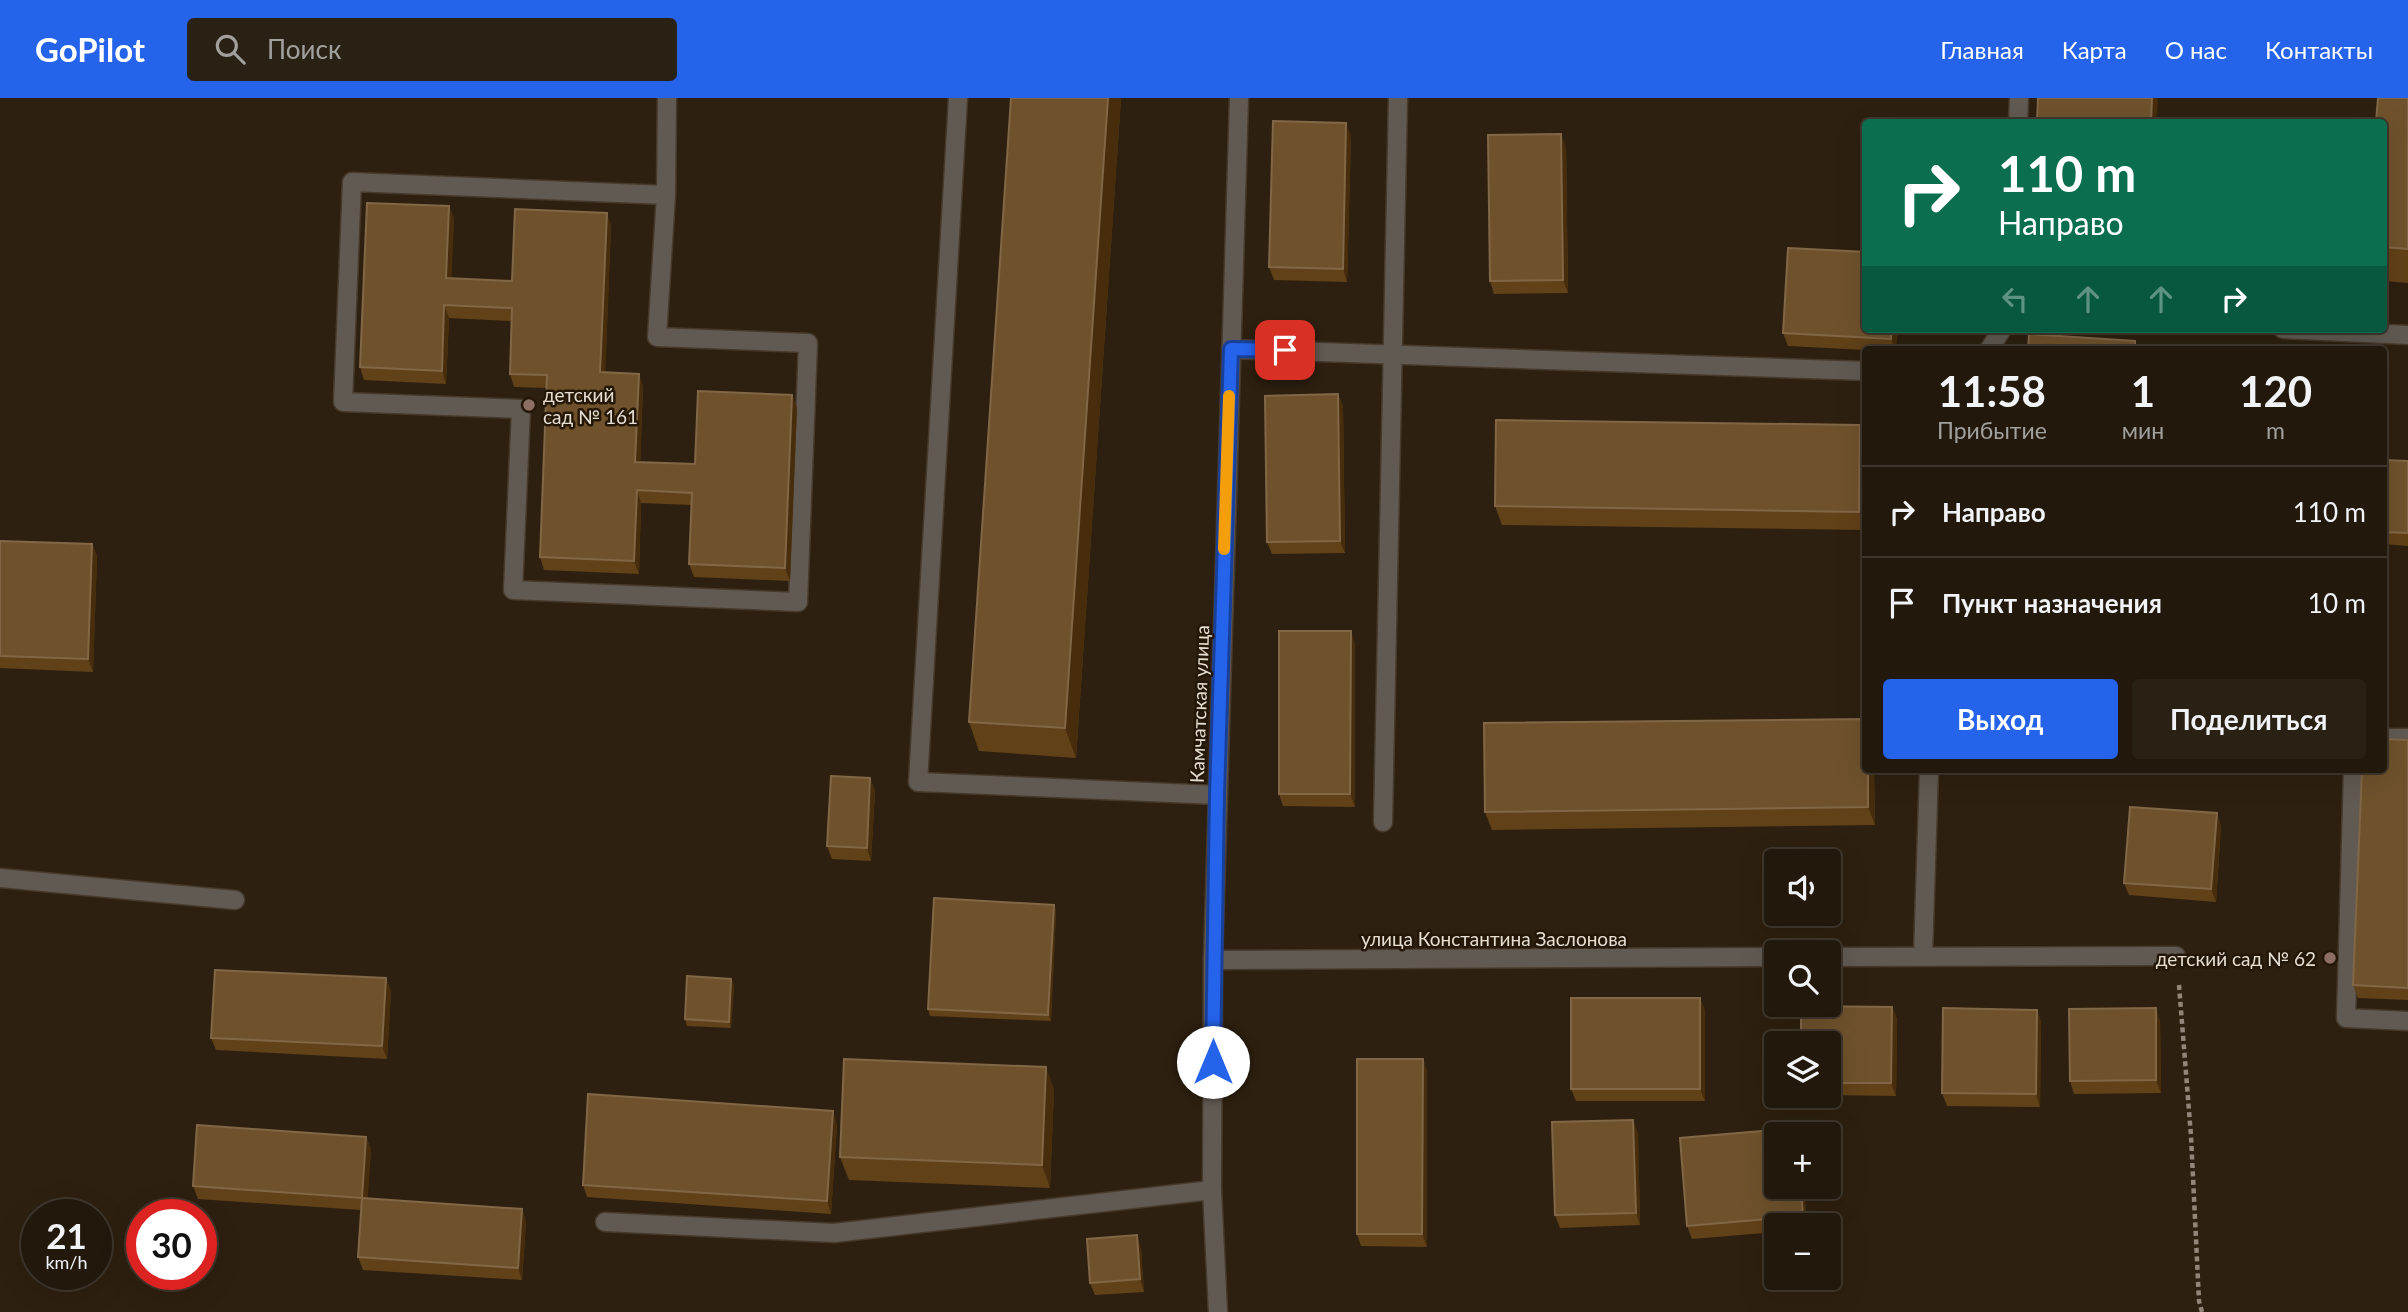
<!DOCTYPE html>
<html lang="ru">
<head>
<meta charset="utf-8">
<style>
  :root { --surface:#22180c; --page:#2a2115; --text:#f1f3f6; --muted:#a2a09d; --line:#3f372d; --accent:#2563eb }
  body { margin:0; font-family:Lato,sans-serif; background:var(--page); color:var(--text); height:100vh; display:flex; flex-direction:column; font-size:26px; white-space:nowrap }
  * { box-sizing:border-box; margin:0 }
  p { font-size:23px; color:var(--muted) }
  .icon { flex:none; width:38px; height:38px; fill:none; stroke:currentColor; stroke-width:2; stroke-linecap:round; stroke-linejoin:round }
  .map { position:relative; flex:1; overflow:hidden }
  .sheet { position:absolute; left:1862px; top:248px; width:525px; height:427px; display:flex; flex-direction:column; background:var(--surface); border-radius:7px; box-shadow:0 7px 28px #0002,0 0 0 2px var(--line) }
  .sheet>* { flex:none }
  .banner { position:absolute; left:1862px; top:21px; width:525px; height:214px; border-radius:7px; box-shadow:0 7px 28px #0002,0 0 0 2px var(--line); background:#0b6e4f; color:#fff; overflow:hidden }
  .controls { position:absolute; left:1764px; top:751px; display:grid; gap:14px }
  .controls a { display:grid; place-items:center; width:77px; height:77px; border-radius:7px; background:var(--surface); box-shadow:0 7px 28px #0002,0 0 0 2px var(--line); font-size:35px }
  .speed { position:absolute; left:21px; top:1101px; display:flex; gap:14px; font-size:35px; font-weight:700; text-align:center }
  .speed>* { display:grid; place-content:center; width:91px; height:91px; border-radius:50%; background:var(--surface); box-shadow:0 7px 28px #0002,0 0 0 2px var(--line); line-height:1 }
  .speed small { font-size:18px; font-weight:400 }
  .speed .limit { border:10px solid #d22; background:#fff; color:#111 }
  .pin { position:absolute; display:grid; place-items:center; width:60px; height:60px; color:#fff; margin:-30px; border-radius:14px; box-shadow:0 4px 10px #0006 }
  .me { position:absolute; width:77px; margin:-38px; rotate:0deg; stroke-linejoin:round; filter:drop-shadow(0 0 5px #0008) }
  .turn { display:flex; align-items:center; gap:24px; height:147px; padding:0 21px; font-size:32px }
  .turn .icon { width:91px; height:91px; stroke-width:2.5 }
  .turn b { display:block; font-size:49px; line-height:60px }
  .lanes { display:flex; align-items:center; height:66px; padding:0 21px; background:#0003; justify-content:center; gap:35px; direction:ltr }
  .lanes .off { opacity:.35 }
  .eta { display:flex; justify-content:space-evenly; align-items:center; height:119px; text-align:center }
  .eta b { font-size:42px; font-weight:700; line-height:49px }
  .cta { display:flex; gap:14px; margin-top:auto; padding:14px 21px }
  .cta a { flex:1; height:80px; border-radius:7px; background:var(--accent); color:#fff; font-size:28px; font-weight:700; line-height:80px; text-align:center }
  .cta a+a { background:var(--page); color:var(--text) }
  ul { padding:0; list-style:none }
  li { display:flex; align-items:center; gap:21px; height:91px; padding:0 21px; border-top:2px solid var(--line) }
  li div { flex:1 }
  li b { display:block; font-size:26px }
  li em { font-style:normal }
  header { display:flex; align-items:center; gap:42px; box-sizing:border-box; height:98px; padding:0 35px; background:var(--accent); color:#fff }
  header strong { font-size:33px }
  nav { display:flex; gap:38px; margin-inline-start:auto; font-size:24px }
  .search { width:490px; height:63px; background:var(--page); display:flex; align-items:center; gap:18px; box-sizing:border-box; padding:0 24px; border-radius:7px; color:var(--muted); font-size:26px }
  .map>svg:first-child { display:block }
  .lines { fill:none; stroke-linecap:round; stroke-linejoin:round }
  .lane-casing { stroke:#483a2b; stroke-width:21 }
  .street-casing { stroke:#483a2b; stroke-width:21 }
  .path { stroke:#92867a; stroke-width:4.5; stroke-dasharray:5 3.5; stroke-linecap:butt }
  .lane { stroke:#615a52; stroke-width:18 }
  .street { stroke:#615a52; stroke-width:18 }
  .wall { fill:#614118 }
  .shaded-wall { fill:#472d0c }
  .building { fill:#6f522c; stroke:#826746; stroke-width:2 }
  .route-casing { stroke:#184099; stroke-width:18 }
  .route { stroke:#2563eb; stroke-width:12 }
  .slow { stroke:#f59e0b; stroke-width:12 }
  .education-dot { fill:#8d6e63; stroke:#241707; stroke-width:2.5 }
  .labels { text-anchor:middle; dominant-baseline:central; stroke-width:5; stroke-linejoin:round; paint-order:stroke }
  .poi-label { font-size:19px; fill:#e6ddd3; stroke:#241707; text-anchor:start }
  .street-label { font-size:19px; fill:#e6ddd3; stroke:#241707 }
</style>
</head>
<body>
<header>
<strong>GoPilot</strong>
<div class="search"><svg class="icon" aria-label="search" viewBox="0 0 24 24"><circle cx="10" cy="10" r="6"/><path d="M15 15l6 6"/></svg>Поиск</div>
<nav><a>Главная</a><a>Карта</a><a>О нас</a><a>Контакты</a></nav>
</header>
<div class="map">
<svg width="2408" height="1214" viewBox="0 0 2408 1214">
  <rect width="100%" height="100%" fill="#2e2010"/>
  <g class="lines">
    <defs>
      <g id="lane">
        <path d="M958,0L918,684L1217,697"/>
        <path d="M2018,24L2019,0"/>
        <path d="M666,97L352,84L343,304L521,311L513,492L798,504L808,245L657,239L666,97L667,0"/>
        <path d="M2283,231L2408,237"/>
        <path d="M1231,251L1866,273"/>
        <path d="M1989,252L2002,231"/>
        <path d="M2384,640H2408"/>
        <path d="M2353,672L2346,920L2408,923"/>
        <path d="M1383,724L1398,0"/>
        <path d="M0,780L235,802"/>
        <path d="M1923,858L1929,672"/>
        <path d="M1829,859L2176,858"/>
        <path d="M1213,862L1776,859"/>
        <path d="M605,1124L834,1135L1212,1092"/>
      </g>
      <path id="street" d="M1218,1214L1212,1092L1213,862L1239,0"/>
    </defs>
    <use href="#lane" class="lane-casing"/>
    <use href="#street" class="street-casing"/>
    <path class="path" d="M2179,887L2191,1038L2199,1203L2202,1214"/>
    <use href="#lane" class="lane"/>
    <use href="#street" class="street"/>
  </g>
  <g class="wall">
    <path d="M1011,0H1121L1076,660L979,653L969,624Z"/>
    <path d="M2408,0V185L2384,183V24Z"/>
    <path d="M1351,38L1347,184L1274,182L1269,169Z"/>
    <path d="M1566,49L1568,195L1494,196L1490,183Z"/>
    <path d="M449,108L454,121L451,180L512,183L611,127L605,274L643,288L640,364L695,366L792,297L797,310L790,483L694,479L689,466L692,407L641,405L639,476L544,472L540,459L547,290L514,289L510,276L512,223L449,220L446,286L364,282L360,269Z"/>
    <path d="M1866,231H1897L1896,252H1866L1788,248L1783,235Z"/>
    <path d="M1338,296L1343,309L1345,455L1272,456L1267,444Z"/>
    <path d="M1860,327L1865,432L1502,427L1495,408Z"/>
    <path d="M2384,362L2408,363V448L2384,446Z"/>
    <path d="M0,443L92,446L97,458L93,574L0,570Z"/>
    <path d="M1355,546V709L1283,708L1279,696Z"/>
    <path d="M2408,642V902L2358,900L2353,887Z"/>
    <path d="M1866,672H1874L1875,727L1492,732L1485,714Z"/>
    <path d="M870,680L875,693L871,763L832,761L827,748Z"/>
    <path d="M2221,728L2216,804L2129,797L2124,785Z"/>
    <path d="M1054,807L1056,813L1051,923L930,918L928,911Z"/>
    <path d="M386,880L391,893L387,961L216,952L211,940Z"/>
    <path d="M731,881L734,887L731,930L687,928L685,921Z"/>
    <path d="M1700,900L1705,913V1003H1576L1571,991Z"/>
    <path d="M1892,909L1897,921L1896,998L1829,997V945Z"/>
    <path d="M2037,912L2041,924L2040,1009L1947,1008L1942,995Z"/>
    <path d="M2160,923L2161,995L2074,996L2070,983Z"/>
    <path d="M1423,961L1427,974V1149L1361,1148L1357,1136Z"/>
    <path d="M1054,991L1050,1090L849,1082L840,1059Z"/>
    <path d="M837,1026L831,1116L587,1099L583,1087Z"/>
    <path d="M1638,1035L1640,1127L1560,1130L1555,1117Z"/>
    <path d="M366,1039L371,1052L367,1100L522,1111L526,1124L522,1182L363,1172L358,1159L361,1112L198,1101L193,1088Z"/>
    <path d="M1804,1088L1807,1127H1776V1134L1692,1141L1687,1128Z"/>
    <path d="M1141,1150L1144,1194L1095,1197L1090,1185Z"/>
  </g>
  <g class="shaded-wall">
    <path d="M1108,0H1121L1076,660L1065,630Z"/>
    <path d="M2152,0H2157L2158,2L2156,24H2151Z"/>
    <path d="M1346,25L1351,38L1347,184L1343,171Z"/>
    <path d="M1561,36L1566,49L1568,195L1563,182Z"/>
    <path d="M449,108L454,121L451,193L446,180Z"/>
    <path d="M607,115L611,127L605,287L600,274Z"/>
    <path d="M444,207L449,220L446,286L442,273Z"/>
    <path d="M1891,231H1897L1896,252L1891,241Z"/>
    <path d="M639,276L643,288L640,376L635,364Z"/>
    <path d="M1338,296L1343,309L1345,455L1340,443Z"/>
    <path d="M792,297L797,310L790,483L785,470Z"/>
    <path d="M1860,327L1866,342L1865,432L1859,414Z"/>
    <path d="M637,392L641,405L639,476L634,463Z"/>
    <path d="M92,446L97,458L93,574L88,561Z"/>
    <path d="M1351,533L1355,546V709L1350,696Z"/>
    <path d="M1868,672H1874L1875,727L1868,709Z"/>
    <path d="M870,680L875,693L871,763L867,750Z"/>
    <path d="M2217,715L2221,728L2216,804L2211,791Z"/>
    <path d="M1054,807L1056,813L1051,923L1048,917Z"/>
    <path d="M386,880L391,893L387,961L382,948Z"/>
    <path d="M731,881L734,887L731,930L729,924Z"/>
    <path d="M1700,900L1705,913V1003L1700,991Z"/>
    <path d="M1892,909L1897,921L1896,998L1891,985Z"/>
    <path d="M2156,910L2160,923L2161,995L2156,982Z"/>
    <path d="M2037,912L2041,924L2040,1009L2036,996Z"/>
    <path d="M1423,961L1427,974V1149L1422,1136Z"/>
    <path d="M1046,969L1054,991L1050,1090L1042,1067Z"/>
    <path d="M833,1013L837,1026L831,1116L827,1103Z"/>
    <path d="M1633,1022L1638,1035L1640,1127L1636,1115Z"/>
    <path d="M366,1039L371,1052L367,1112L362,1100Z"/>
    <path d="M1801,1088H1804L1807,1127H1806L1803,1118Z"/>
    <path d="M522,1111L526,1124L522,1182L518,1170Z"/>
    <path d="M1137,1137L1141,1150L1144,1194L1140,1181Z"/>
  </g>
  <g class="building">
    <path d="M1011,0H1108L1065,630L969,624Z"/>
    <path d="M2038,0H2152L2151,24H2037Z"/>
    <path d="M2378,0H2408V151L2384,149V24H2376Z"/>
    <path d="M1273,23L1346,25L1343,171L1269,169Z"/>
    <path d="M1561,36L1563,182L1490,183L1488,37Z"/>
    <path d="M367,105L449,108L446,180L512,183L515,111L607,115L600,274L639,276L635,364L695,366L698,293L792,297L785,470L689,466L692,395L637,392L634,463L540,459L547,277L510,276L512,210L444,207L442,273L360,269Z"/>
    <path d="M1788,150L1866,154V231H1891V241L1783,235Z"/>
    <path d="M2029,236L2135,243V252H2028Z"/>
    <path d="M1338,296L1340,443L1267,444L1265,298Z"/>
    <path d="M1496,322L1860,327L1859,414L1495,408Z"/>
    <path d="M2384,362L2408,363V435L2384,434Z"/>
    <path d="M0,443L92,446L88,561L0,558Z"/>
    <path d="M1279,533H1351L1350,696H1279Z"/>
    <path d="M1866,621V672H1868V709L1485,714L1484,625Z"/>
    <path d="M2384,641L2408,642V890L2353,887L2362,672H2384Z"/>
    <path d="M831,678L870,680L867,750L827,748Z"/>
    <path d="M2130,709L2217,715L2211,791L2124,785Z"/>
    <path d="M934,800L1054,807L1048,917L928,911Z"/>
    <path d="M215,872L386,880L382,948L211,940Z"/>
    <path d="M687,878L731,881L729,924L685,921Z"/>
    <rect x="1571" y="900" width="129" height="91"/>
    <path d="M1801,908L1892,909L1891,985H1829V945H1801Z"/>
    <path d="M1943,910L2037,912L2036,996L1942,995Z"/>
    <path d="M2156,910V982L2070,983L2069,911Z"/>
    <path d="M844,961L1046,969L1042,1067L840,1059Z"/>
    <path d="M1357,961H1423L1422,1136H1357Z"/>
    <path d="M588,996L833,1013L827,1103L583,1087Z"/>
    <path d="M1633,1022L1636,1115L1555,1117L1552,1024Z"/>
    <path d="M197,1027L366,1039L362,1100L193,1088Z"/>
    <path d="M1796,1030V1036H1776V1088H1801L1803,1118L1687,1128L1680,1040Z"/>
    <path d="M362,1100L522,1111L518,1170L358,1159Z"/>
    <path d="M1137,1137L1140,1181L1090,1185L1087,1141Z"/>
  </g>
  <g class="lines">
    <defs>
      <path id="route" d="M1213,964L1217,697L1231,251L1285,252"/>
    </defs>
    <use href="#route" class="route-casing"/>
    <use href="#route" class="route"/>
    <path class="slow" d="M1224,451L1229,298"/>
  </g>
  <g class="education-dot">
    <circle cx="529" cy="307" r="7"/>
    <circle cx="2330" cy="860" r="7"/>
  </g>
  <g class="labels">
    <g class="poi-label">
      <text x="543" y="296">детский<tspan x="543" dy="22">сад № 161</tspan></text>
      <text x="2316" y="860" text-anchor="end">детский сад № 62</text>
    </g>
    <g class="street-label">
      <text transform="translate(1199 606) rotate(-88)">Камчатская улица</text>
      <text x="1494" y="840">улица Константина Заслонова</text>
    </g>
  </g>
</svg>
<div class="controls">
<a><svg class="icon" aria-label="sound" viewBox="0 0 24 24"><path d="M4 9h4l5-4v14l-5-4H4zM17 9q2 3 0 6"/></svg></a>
<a><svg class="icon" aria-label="search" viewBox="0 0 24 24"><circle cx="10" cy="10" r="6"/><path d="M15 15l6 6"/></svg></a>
<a><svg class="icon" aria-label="layers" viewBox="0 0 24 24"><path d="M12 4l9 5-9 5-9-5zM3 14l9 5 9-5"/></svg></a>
<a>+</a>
<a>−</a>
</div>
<div class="speed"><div>21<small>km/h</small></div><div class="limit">30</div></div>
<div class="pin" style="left:1285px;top:252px;background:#d93025"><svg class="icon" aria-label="arrive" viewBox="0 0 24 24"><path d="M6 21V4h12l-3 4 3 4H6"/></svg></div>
<svg class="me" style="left:1213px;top:964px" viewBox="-20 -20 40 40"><circle r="19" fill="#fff"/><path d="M0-13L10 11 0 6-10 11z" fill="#2563eb"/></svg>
<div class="banner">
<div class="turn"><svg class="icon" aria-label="right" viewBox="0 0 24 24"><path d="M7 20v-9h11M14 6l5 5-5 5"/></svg><div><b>110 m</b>Направо</div></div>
<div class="lanes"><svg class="icon off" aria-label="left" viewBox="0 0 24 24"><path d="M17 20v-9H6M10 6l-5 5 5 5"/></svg><svg class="icon off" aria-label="ahead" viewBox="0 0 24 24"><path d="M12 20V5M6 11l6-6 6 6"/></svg><svg class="icon off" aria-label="ahead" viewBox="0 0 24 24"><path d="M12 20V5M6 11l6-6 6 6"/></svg><svg class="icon" aria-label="right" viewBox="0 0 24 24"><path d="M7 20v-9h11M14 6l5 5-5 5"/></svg></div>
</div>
<section class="sheet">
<div class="eta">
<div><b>11:58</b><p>Прибытие</p></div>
<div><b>1</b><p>мин</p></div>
<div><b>120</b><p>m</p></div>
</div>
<ul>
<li><svg class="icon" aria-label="right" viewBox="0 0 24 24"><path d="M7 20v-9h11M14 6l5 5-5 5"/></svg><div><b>Направо</b></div><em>110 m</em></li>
<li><svg class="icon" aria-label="arrive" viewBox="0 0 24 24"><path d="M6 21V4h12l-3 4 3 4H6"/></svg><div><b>Пункт назначения</b></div><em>10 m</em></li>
</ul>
<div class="cta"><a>Выход</a><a>Поделиться</a></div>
</section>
</div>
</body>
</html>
